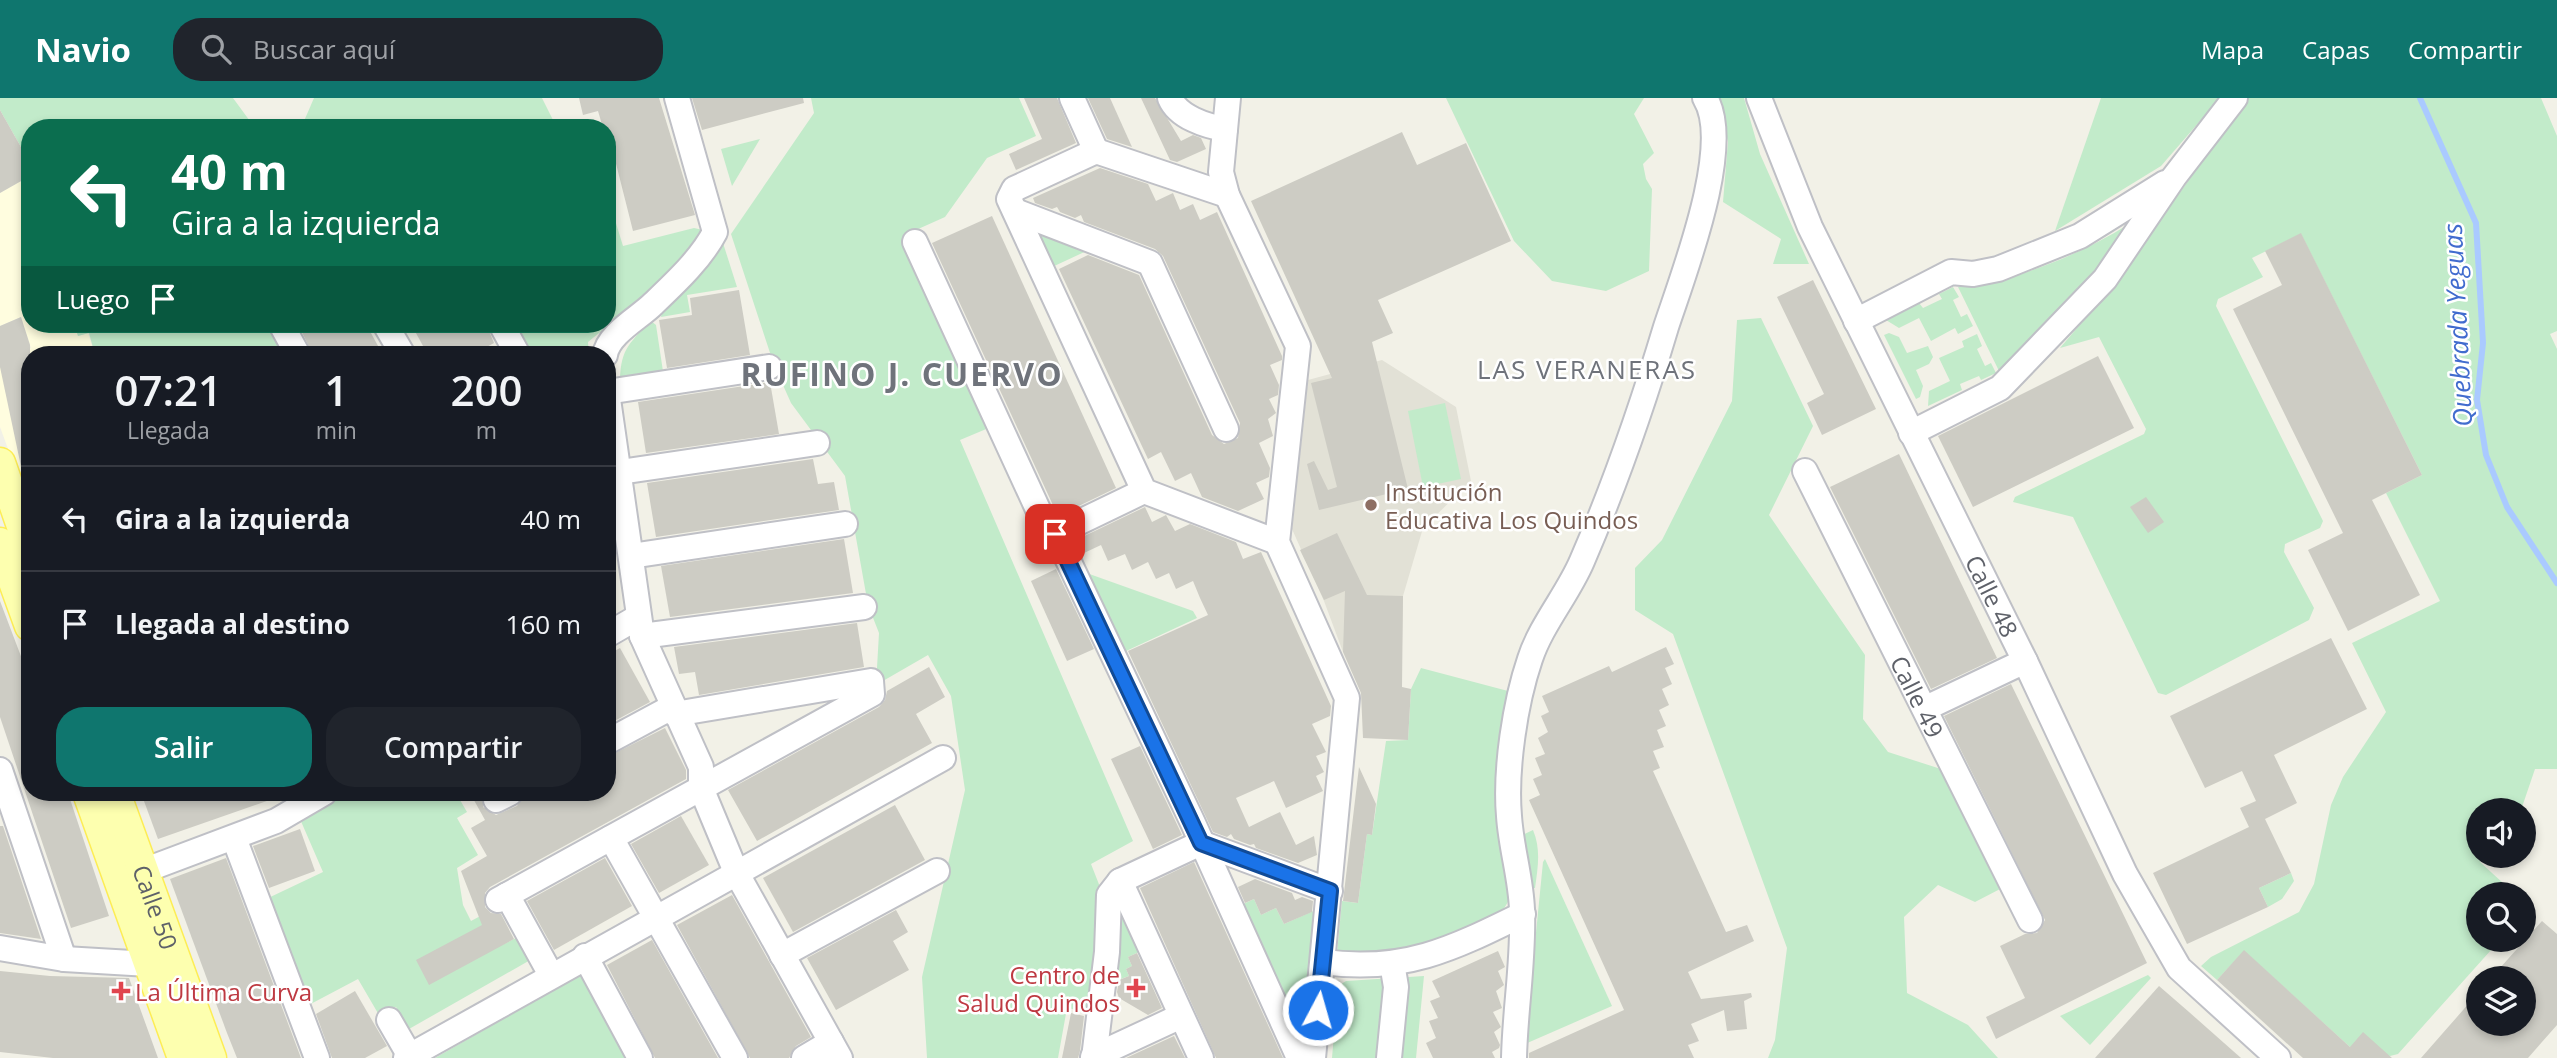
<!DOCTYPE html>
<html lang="es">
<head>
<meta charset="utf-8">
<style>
  :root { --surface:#171b24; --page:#20242c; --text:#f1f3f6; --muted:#9ea1a6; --line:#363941; --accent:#0f766e }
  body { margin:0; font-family:"Open Sans",sans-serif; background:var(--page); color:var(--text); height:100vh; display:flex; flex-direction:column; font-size:26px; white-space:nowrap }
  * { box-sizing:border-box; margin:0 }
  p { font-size:23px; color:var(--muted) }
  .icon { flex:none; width:38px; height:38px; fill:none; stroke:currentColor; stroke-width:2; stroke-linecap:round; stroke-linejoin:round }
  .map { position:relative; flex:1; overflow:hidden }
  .details { position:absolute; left:21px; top:248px; width:595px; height:455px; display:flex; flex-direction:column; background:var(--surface); border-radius:28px; box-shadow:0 4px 10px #0003 }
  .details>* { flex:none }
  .hud { position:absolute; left:21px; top:21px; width:595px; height:214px; border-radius:28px; box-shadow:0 4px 10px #0003; background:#0b6e4f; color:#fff; overflow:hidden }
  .controls { position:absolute; left:2466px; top:700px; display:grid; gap:14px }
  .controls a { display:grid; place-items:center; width:70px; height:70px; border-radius:50%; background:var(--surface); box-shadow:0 4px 10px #0003; font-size:35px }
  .pin { position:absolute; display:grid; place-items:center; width:60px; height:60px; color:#fff; margin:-30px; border-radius:14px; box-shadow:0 4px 10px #0006 }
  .me { position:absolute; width:77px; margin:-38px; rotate:6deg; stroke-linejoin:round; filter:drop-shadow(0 0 5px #0008) }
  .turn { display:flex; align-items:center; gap:24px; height:147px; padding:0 35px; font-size:32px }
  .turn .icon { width:91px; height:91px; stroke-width:2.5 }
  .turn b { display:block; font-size:49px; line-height:60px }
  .then { display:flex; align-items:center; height:66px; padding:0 35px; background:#0003; gap:14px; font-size:26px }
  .eta { display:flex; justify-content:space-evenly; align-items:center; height:119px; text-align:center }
  .eta b { font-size:42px; font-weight:600; line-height:49px }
  .button { display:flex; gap:14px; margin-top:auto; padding:14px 35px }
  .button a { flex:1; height:80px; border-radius:28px; background:var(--accent); color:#fff; font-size:28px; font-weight:600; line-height:80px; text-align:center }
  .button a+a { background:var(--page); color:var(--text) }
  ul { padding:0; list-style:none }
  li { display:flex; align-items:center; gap:21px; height:105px; padding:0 35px; border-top:2px solid var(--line) }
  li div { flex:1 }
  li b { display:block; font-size:26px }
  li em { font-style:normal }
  header { display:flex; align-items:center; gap:42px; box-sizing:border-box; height:98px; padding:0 35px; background:var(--accent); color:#fff }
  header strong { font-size:33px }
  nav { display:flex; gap:38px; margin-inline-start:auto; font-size:24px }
  .search { width:490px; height:63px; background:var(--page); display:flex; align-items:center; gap:18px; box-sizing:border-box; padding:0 24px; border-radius:28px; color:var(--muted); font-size:26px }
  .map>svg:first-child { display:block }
  .commercial { fill:#fffddf }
  .education { fill:#e2e1d6 }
  .green { fill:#c2ebca }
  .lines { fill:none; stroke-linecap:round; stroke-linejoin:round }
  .stream { stroke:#aacaff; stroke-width:6 }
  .building { fill:#cdccc4 }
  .minor-casing { stroke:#bfc0c6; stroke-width:28 }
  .major-casing { stroke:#fded55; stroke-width:33 }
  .minor { stroke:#fff; stroke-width:24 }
  .major { stroke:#fdffaf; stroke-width:30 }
  .route-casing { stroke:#114b97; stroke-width:18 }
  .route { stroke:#1a73e8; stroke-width:12 }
  .education-dot { fill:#8d6e63; stroke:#fff; stroke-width:2.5 }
  .health-dot { fill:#e0444e; stroke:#fff; stroke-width:2.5 }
  .labels { text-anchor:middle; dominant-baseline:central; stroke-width:5; stroke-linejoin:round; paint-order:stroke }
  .education-label { font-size:24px; fill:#785e54; stroke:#fff; text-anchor:start }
  .street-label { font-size:24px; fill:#5e6169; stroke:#fff }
  .health-label { font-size:24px; fill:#be3a42; stroke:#fff; text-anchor:end }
  .water-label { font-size:26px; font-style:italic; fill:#416cce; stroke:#fff }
  .neighbourhood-label { font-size:26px; letter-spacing:2px; fill:#6f737b; stroke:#fff }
  .district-label { font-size:32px; font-weight:bold; letter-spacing:2px; fill:#6f737b; stroke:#fff }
</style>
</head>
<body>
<header>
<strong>Navio</strong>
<div class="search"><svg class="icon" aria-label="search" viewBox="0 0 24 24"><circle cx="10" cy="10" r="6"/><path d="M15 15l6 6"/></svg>Buscar aquí</div>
<nav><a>Mapa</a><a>Capas</a><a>Compartir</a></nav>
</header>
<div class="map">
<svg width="2557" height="960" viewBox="0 0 2557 960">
  <rect width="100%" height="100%" fill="#f2f1e7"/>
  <path class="commercial" d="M21,83L30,106V226H74L78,238L88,235L95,257H30V411L0,329V259L31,250L21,219L0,228V95Z"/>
  <path class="education" d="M1382,262L1456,309L1471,383L1423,430L1403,498L1402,549L1358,548L1343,554L1324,503L1292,431L1308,282Z"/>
  <g class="green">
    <path d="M0,0H233L255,30H30V65L0,12Z"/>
    <path d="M314,0H542L557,30H301Z"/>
    <path d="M811,0H1019L1036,38L987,60L945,119L907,136L991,329L960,342L1133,743L1091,766L1102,794L1093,915L1067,910L1058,960H927L922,879L965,692L951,598L928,557L876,587L879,535L868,507L845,378L791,305L774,267L731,136L814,15Z"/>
    <path d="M1446,0H1644L1634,16L1654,55L1643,66L1646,81L1652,91L1649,173L1606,193L1552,183L1514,143Z"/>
    <path d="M1719,0H1744L1760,56L1809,166H1773L1781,141L1723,104L1728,44Z"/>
    <path d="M2101,0H2220L2161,68L2055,133Z"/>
    <path d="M2248,0H2541L2557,38V233L2550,236L2557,251V671H2535L2521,712H2478V758H2485L2480,764L2515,796H2478V842H2500L2398,956L2390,958L2350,949L2244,853L2217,882L2201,868L2211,859L2299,814L2314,786L2331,707L2343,679L2386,614L2352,545L2440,503L2386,395L2422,377L2301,136L2252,160L2263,179L2218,201L2216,208L2323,423L2320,430L2285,446L2284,454L2314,510L2309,522L2166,597L2158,595L2073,419L2013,404L2015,399L2144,336L2146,331L2099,239L2060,250L2111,190Z"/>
    <path d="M760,41L732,88L721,51Z"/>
    <path d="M607,96L623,148L694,130L703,132L701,140L638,203L588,244L589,257H527L510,226H607Z"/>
    <path d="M1034,125L1093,150L1050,170Z"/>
    <path d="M2127,127L2106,165L2000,275L1958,189C2009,186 2084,155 2127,127Z"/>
    <path d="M723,145L737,189L687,197L690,214L661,219L663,210L717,157Z"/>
    <path d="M1953,189L1959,199L1953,202L1961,219L1967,216L1973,228L1958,236L1955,230L1931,243L1919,220L1899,230L1886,222L1919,205L1923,210L1942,201L1939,196Z"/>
    <path d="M1761,220L1813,328L1769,417L1865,557L1863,621L1888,654L1944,672L2002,790L1975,804L1938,787L1904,819L1907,895L1968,927L1998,960H1768L1775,942L1787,850L1673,536L1635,512V470L1662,442L1732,303L1737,222Z"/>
    <path d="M651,223L656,227L664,280L620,287C620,253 627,247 651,223Z"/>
    <path d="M74,226H273L290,257H95L89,235L78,238Z"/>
    <path d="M1889,235L1899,239L1907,255L1928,248L1933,259L1929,266L1916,272L1923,288L1920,299L1916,301L1884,237Z"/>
    <path d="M1977,236L1982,248L1977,251L1985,268L1991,265L1996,275L1981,282L1979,278L1960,286L1962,292L1928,308L1929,293L1950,283L1939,260L1964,249L1962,243Z"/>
    <path d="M1445,305L1461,381L1423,389L1408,313Z"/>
    <path d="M1081,473L1193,513L1197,520L1124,554Z"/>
    <path d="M1421,570L1508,593L1498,670L1511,799L1503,812L1422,850L1395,855H1337L1342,803L1358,805L1367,736L1372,737L1386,643L1408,642L1411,591Z"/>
    <path d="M349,695H456L467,714L457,720L478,757L457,770L463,807L471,823L486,815L502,847L518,839L532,861L409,931L396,909L379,917L358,881L305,909L264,802L323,774L300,721Z"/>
    <path d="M1533,732C1541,751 1538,769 1535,790H1532L1520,738Z"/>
    <path d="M1545,761L1612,908L1525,946L1543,764Z"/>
    <path d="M2291,775L2294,783L2282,801L2268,809L2259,790Z"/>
    <path d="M1254,801L1261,817L1276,810L1284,826L1318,811L1302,948L1237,809Z"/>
    <path d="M1130,817L1174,917L1167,915L1139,854L1128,859L1132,868L1126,871L1129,878L1118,882L1115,897H1112L1117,823Z"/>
    <path d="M583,875L631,960H435Z"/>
    <path d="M2148,877L2151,880L2090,947L2060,918Z"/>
    <path d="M1424,878L1416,960H1332L1338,888L1346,883Z"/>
  </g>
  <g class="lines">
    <path class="stream" d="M2420,0L2476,125L2483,245L2477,302L2486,357L2507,409L2557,485"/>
  </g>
  <g class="building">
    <path d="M579,0H659L695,117L633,133L607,30H603L598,13L583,17Z"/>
    <path d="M692,0H803L804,5L702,32Z"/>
    <path d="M1024,0H1057L1076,45L1016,72L1009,56L1042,41Z"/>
    <path d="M1088,0H1110L1132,49L1107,41Z"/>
    <path d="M1141,0H1155L1181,43L1193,37L1201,40L1206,51L1177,64L1170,62Z"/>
    <path d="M0,12L30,65V78L0,95Z"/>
    <path d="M1402,34L1417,67L1466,45L1511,143L1378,202L1393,235L1372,244L1408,391L1319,412L1307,366L1314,363L1328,392L1337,389L1311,285L1332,280L1251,103Z"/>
    <path d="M1100,70L1148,86L1156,103L1173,95L1180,112L1193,106L1200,122L1217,114L1282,258V262L1270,267L1279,287L1278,297L1269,301L1276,315L1268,321L1273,338L1259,345L1270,370L1269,379L1256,385L1264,401L1238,413L1202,399L1191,375L1175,383L1161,354L1148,361L1059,171L1088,157L1139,177L1212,337L1224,346L1238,340L1240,325L1163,158L1155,151L1084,124L1081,117L1075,120L1060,114L1057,109L1052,111L1035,105L1033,100Z"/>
    <path d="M992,118L1116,390L1058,418L932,145Z"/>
    <path d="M2301,135L2422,377L2372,402L2420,497L2348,533L2308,452L2343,435L2233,211L2282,187L2265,153Z"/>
    <path d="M1813,182L1876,311L1822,337L1807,305L1824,296L1777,199Z"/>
    <path d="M739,192L750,257L667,270L659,222L692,217L690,200Z"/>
    <path d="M21,219L30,247V378H23L0,269V228Z"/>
    <path d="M298,226H366L383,257H313Z"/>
    <path d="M411,226H486L494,245L472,257H428Z"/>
    <path d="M2098,258L2134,330L1973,409L1938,338Z"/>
    <path d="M770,284L779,336L646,355L638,304Z"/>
    <path d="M1899,356L1997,560L1931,591L1830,389Z"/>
    <path d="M813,361L818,386L834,384L839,412L656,439L647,385Z"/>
    <path d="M2146,399L2164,424L2148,435L2130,409Z"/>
    <path d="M1145,409L1152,424L1166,417L1175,433L1190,426L1236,444L1243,461L1261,454L1331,608L1330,618L1312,626L1326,654L1316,658L1324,674L1316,678L1323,693L1286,710L1274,683L1236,700L1249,729L1280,714L1296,747L1314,738L1317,757L1298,765L1256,750L1254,746L1250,747L1234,741L1231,736L1227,739L1213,734L1128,553L1208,517L1200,500L1193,483L1176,491L1169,475L1156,481L1148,464L1132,472L1125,456L1108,463L1101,447L1084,455L1078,441Z"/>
    <path d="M1337,435L1367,497L1403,498L1402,589L1411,591L1408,642L1363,640L1361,595L1343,554L1345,493L1324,502L1300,452Z"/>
    <path d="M844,441L853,495L670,519L661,468Z"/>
    <path d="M1056,471L1094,551L1067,563L1031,483Z"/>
    <path d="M0,503L30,582V695H68L109,818L71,830L0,619Z"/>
    <path d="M857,525L864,569L699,597L695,574L679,576L674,549Z"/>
    <path d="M2331,540L2367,611L2274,657L2297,705L2265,721L2291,775L2259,790L2268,809L2187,846L2153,775L2249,729L2240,710L2256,703L2242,673L2205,690L2170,618Z"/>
    <path d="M1666,549L1674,566L1665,570L1672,586L1662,591L1669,607L1659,612L1666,628L1657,632L1664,649L1653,653L1660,670L1653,673L1726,834L1747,827L1754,843L1688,874L1701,901L1751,895L1752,899L1744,903L1747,931L1727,933L1724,912L1691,926L1699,943L1688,947L1694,960H1529V955L1624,912L1529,702L1540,697L1533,681L1542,677L1535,660L1545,656L1538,640L1548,634L1541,618L1549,614L1542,598L1609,568L1612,574Z"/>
    <path d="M620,550L650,604L607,627V557Z"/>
    <path d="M929,569L945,599L916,616L932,645L757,743L728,692L879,609L885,602L887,593Z"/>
    <path d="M2011,586L2147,865L1996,941L1986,919L2025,900L2000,848L2025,836L2037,835L2045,822L1944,618Z"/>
    <path d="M665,630L686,672V681L490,789L485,795V809L491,815L501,816L514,841L429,887L416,862L482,827L461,773L487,758L471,730L485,722L470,695H483V709L496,717L517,708L525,695H607V659Z"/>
    <path d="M1140,648L1182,737L1153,751L1111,661Z"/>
    <path d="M1359,669L1376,706L1372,737L1367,736L1358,805L1343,803Z"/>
    <path d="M141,695H284V697L158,741Z"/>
    <path d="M895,707L925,762L793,834L763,780Z"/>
    <path d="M681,718L709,767L659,795L631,746Z"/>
    <path d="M0,728H3L41,841L0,835Z"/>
    <path d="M300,731L315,773L269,790L253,748Z"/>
    <path d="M226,760L301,960H237L227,935L170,781Z"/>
    <path d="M605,760L632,808L554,852L527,803Z"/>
    <path d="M1194,764L1283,960H1216L1140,790Z"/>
    <path d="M1255,781L1292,795L1295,802L1302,799L1313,803L1312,814L1284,826L1276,810L1261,817L1254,801L1245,805L1238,789Z"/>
    <path d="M732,797L811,939L796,948L789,960H750L677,827Z"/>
    <path d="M896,812L908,834L893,843L909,872L836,912L807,860Z"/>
    <path d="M2542,823L2557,836V927L2528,960H2421L2478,895V926H2524V880H2491Z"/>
    <path d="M652,842L718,960H655L607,867Z"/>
    <path d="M2244,852L2350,949L2363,934L2392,960H2303L2217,882Z"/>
    <path d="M1498,853L1505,869L1498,873L1504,887L1496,893L1502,910L1493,914L1501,929L1494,934L1500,947L1499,950L1492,954L1495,960H1433L1426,945L1436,940L1429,923L1438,920L1430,903L1440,899L1432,883Z"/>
    <path d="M1137,855L1162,910L1148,917L1119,900L1117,894L1119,882L1129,878L1126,871L1132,868L1128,859Z"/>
    <path d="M0,873L50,878L129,880L158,960H53L0,954Z"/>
    <path d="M2159,888L2189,914L2241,960H2095Z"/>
    <path d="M355,893L387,948L365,960H332L316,916Z"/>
    <path d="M1071,915L1084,918L1080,953L1078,960H1062Z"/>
    <path d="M1174,938L1185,960H1126Z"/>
  </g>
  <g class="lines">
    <defs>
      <g id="minor">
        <path d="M1072,0L1096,53"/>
        <path d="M1170,0C1178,19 1206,28 1225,31"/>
        <path d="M1228,0L1221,74L1227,97L1298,248L1277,444L1347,600L1313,960"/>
        <path id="s1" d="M1759,0L1810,129L2025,563L2125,776L2179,870L2278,960"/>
        <path d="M1227,97L1096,53L1014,91L1009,101L1144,393L1277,444"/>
        <path d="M1015,113L1150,165L1226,331"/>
        <path d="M915,144L1047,431L1055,436L1068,462L1193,725L1299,960"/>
        <path d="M1856,223L1951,174L1973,176L1998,171L2080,138L2165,85"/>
        <path d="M281,226L298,257"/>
        <path d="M385,226L403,257"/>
        <path d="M501,226L518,257"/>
        <path d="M605,257C608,236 639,220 653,206C675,185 701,161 715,134L677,0"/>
        <path d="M607,294L642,538L701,669V690L736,774L840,960"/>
        <path d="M607,294L769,269"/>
        <path d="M1911,335L2000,290L2105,181L2174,79L2235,0"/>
        <path id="s2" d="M1805,373L2030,822"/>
        <path d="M620,374L817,345"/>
        <path d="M1055,436L1144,393"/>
        <path d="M631,458L845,426"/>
        <path d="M607,537L638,519"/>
        <path d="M642,538L864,509"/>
        <path d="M1926,610L2025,563"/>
        <path d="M607,644L672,609"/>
        <path d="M0,672L64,861"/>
        <path d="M496,702L510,695"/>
        <path d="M234,740L317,960"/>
        <path d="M611,740L735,960"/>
        <path d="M143,773L276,723L324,695"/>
        <path d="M1120,783L1201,960"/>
        <path d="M507,797L551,877"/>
        <path d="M498,802L872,596L871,583L675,616"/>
        <path d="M0,850L64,861L166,867"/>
        <path d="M782,857L937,773"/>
        <path d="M585,858L640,960"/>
        <path d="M1323,864C1404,875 1452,851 1523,816"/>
        <path d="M389,922L411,960"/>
        <path d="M1093,959L1181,918"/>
        <path d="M406,960L943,660"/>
        <path d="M804,960L831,944"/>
        <path d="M1094,960L1107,854L1109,797L1120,783L1201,745L1330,793"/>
        <path d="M1389,960L1396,889L1392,865"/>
        <path d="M1514,960C1515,911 1524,861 1522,812C1521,780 1511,750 1509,718C1505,672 1515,605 1530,561C1541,527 1568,496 1582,463C1615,387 1642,309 1666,229C1683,177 1734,47 1705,0"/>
      </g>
      <g id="major">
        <path d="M0,365L30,451"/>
        <path d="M0,445L30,528"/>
        <path d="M88,695L183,960"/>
        <path id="s3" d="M115,695L211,960"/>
      </g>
    </defs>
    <use href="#minor" class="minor-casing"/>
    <use href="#major" class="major-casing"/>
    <use href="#minor" class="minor"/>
    <use href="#major" class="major"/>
  </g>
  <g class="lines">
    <defs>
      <path id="route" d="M1055,436L1201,745L1330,793L1318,912"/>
    </defs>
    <use href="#route" class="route-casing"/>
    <use href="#route" class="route"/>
  </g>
  <circle class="education-dot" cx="1371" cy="407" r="7"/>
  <g class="health-dot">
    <path d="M1132.5 879.5h7v7h7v7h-7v7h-7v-7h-7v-7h7z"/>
    <path d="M117.5 882.5h7v7h7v7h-7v7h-7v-7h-7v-7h7z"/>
  </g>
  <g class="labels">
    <g class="education-label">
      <text x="1385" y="393">Institución<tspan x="1385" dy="28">Educativa Los Quindos</tspan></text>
    </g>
    <g class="street-label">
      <text stroke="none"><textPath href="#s1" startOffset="550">Calle 48</textPath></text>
      <text stroke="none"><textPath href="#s2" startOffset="252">Calle 49</textPath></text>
      <text stroke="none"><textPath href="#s3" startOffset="121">Calle 50</textPath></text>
    </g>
    <g class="health-label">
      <text x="1120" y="876">Centro de<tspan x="1120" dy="28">Salud Quindos</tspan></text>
      <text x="135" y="893" text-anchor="start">La Última Curva</text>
    </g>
    <g class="water-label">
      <text transform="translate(2457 227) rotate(-93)">Quebrada Yeguas</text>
    </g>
    <g class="neighbourhood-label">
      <text x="1587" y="271">LAS VERANERAS</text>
    </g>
    <g class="district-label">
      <text x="902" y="275">RUFINO J. CUERVO</text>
    </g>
  </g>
</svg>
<div class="controls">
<a><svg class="icon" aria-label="sound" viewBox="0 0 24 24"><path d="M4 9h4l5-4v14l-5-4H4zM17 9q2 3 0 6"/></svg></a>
<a><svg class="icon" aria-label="search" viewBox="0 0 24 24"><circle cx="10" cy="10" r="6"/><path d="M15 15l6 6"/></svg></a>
<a><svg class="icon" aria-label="layers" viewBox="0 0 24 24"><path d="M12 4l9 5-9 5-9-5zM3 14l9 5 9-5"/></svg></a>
</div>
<div class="pin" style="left:1055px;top:436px;background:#d93025"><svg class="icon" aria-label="arrive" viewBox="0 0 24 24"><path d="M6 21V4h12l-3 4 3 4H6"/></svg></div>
<svg class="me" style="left:1318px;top:912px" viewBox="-20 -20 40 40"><circle r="17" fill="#1a73e8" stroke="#fff" stroke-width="3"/><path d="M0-11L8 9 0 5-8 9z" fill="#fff"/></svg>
<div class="hud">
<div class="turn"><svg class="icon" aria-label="left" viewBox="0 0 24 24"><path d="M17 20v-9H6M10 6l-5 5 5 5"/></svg><div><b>40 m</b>Gira a la izquierda</div></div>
<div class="then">Luego<svg class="icon" aria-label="arrive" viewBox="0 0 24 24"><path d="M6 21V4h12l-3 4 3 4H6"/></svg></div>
</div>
<section class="details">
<div class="eta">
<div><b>07:21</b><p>Llegada</p></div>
<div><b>1</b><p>min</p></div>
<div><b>200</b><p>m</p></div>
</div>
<ul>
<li><svg class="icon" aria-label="left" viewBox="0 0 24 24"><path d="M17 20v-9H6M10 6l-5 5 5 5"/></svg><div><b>Gira a la izquierda</b></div><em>40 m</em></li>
<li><svg class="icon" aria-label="arrive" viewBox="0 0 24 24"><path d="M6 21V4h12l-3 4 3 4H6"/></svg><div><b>Llegada al destino</b></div><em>160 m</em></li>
</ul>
<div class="button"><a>Salir</a><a>Compartir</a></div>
</section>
</div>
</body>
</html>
